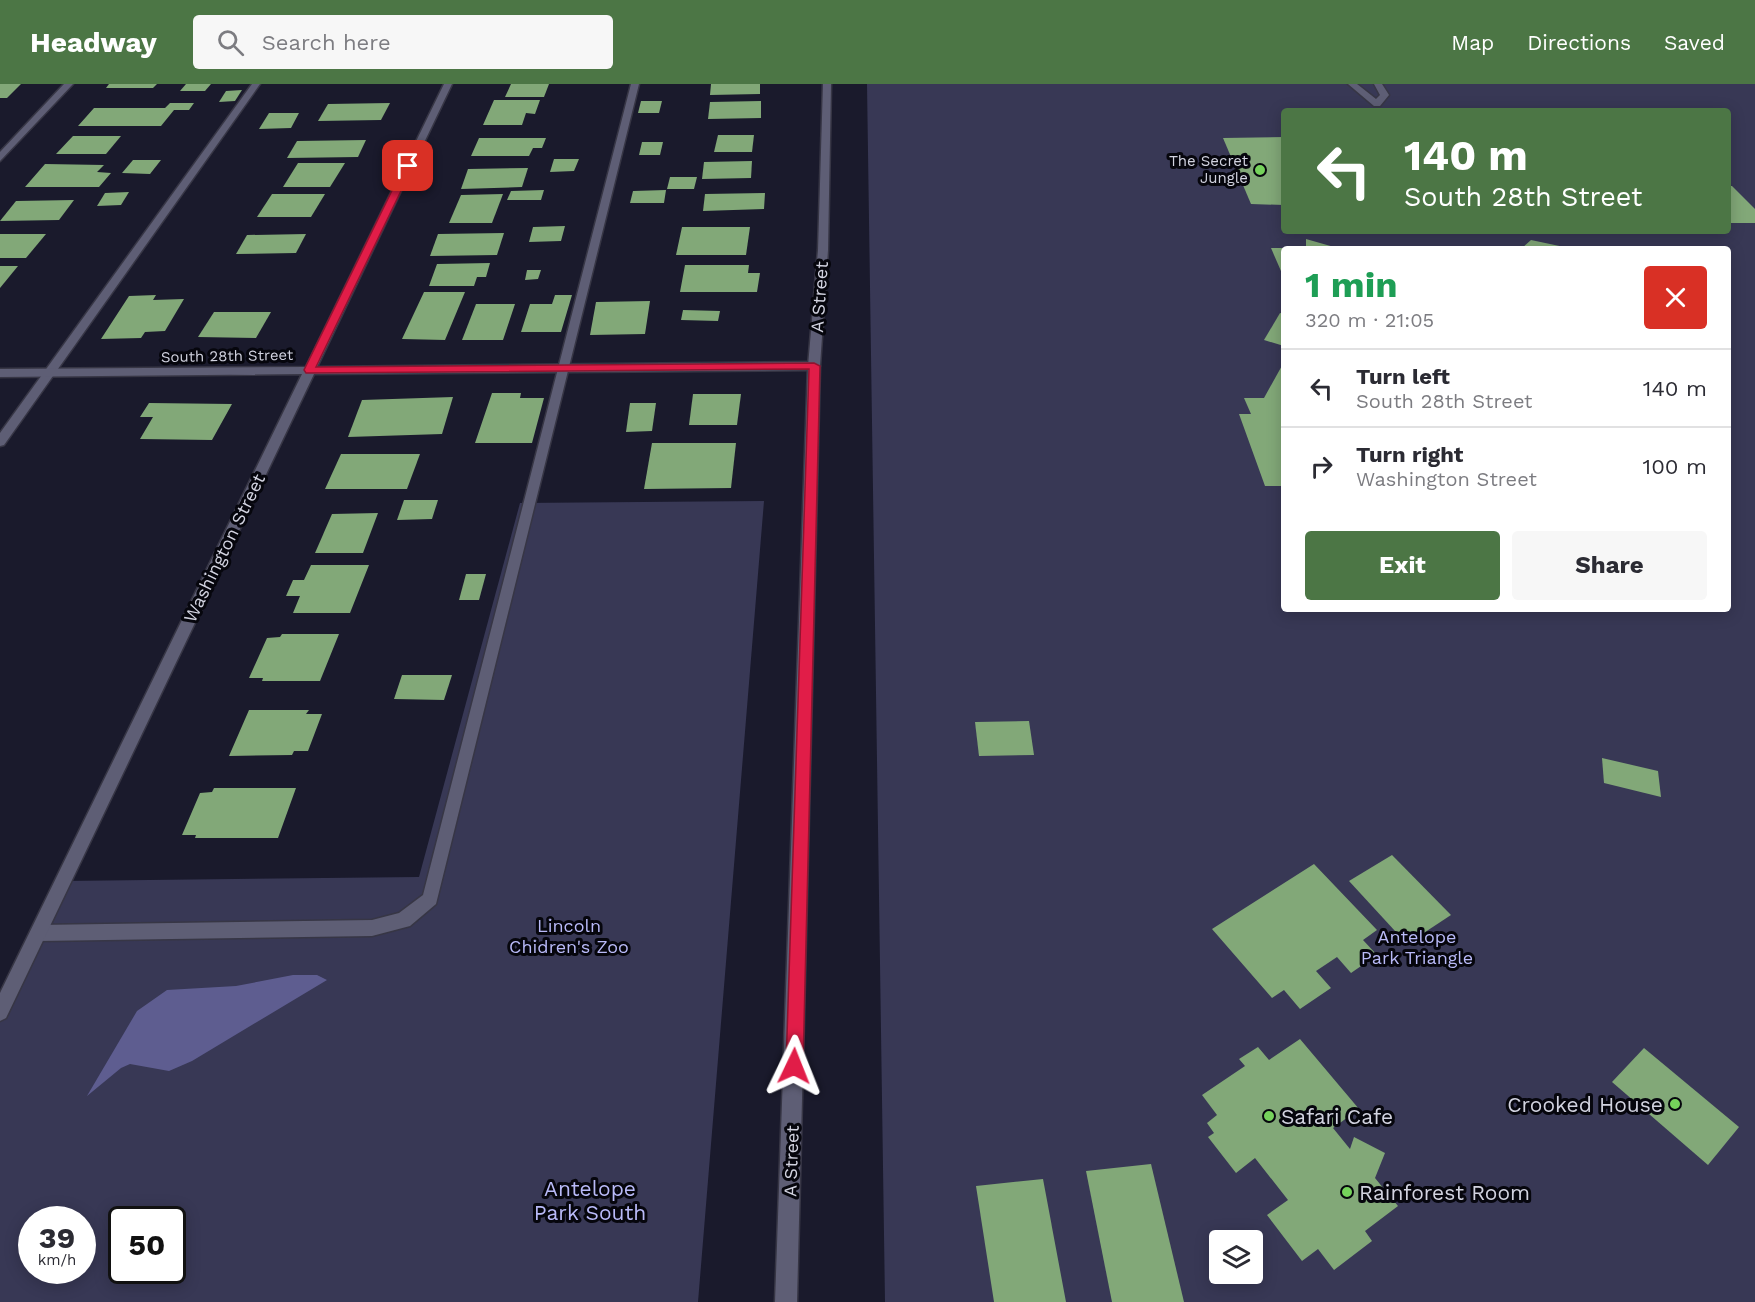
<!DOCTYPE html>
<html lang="en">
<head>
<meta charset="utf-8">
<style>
  :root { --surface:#fff; --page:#f7f7f7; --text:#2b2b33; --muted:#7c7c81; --line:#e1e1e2; --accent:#4c7645 }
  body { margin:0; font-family:"Work Sans",sans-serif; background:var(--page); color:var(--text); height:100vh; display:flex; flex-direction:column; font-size:22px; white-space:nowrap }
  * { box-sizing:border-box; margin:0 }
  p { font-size:20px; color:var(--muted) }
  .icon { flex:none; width:33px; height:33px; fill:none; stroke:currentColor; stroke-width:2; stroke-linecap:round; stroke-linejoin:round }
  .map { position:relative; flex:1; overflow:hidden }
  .details { position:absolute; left:1281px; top:162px; width:450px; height:366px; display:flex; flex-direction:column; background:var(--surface); border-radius:6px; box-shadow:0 3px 15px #0003 }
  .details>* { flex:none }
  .hud { position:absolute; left:1281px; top:24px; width:450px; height:126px; border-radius:6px; box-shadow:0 3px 15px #0003; background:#4c7645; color:#fff; overflow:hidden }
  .buttons { position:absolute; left:1209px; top:1146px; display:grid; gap:12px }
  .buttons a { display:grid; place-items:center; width:54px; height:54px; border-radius:6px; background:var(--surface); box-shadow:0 3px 15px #0003; font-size:30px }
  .speed { position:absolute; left:18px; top:1122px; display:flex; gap:12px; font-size:30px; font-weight:700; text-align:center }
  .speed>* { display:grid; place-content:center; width:78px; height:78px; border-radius:50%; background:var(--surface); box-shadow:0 3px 15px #0003; line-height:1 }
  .speed small { font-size:15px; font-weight:400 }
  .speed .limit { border:3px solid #111; border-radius:9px; background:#fff; color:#111 }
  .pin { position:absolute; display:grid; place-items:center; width:51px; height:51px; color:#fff; margin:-26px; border-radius:12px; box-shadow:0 3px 9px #0006 }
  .me { position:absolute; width:66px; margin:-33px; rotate:2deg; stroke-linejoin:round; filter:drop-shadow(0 0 4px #0008) }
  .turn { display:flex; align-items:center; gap:21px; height:126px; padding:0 24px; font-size:27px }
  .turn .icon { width:78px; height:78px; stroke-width:2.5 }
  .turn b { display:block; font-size:42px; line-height:51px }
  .round { display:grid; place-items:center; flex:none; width:63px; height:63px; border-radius:6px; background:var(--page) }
  .overview { display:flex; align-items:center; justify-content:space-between; height:102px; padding:0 24px }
  h1 { font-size:36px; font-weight:700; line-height:45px; color:#1e9e55 }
  .cta { display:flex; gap:12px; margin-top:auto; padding:12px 24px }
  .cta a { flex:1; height:69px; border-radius:6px; background:var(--accent); color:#fff; font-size:24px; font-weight:700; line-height:69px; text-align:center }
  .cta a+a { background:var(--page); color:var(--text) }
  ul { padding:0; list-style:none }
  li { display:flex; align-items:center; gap:18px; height:78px; padding:0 24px; border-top:2px solid var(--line) }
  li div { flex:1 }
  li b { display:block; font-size:22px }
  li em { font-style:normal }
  header { display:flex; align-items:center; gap:36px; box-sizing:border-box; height:84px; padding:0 30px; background:var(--accent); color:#fff }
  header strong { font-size:28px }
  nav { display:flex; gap:33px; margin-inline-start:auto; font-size:21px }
  .search { width:420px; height:54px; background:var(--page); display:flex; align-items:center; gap:15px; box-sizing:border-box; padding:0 21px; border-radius:6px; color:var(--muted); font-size:22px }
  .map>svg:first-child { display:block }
  .green { fill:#383855; fill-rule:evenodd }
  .water { fill:#5e5d90 }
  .building { fill:#82a878 }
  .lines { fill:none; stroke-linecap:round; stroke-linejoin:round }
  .lane-casing { stroke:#373645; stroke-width:3 }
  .street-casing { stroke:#373645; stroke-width:3 }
  .secondary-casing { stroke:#373645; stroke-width:3 }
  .lane { fill:#5e5e75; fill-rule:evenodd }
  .street { fill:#5e5e75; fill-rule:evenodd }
  .secondary { fill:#5e5e75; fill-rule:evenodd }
  .route { fill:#e11d48; stroke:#92132f; stroke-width:1.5 }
  .poi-dot { fill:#75d25b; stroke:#06060d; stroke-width:2 }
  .labels { text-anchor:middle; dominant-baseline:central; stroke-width:6; stroke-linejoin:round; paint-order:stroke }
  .far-poi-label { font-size:15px; fill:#d2d3e0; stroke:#06060d; text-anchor:end }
  .far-street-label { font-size:15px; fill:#d2d3e0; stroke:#06060d }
  .street-label { font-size:18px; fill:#d2d3e0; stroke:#06060d }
  .park-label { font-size:18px; fill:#b9baf8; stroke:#06060d }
  .near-poi-label { font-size:21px; fill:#d2d3e0; stroke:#06060d; text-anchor:start }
  .near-park-label { font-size:21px; fill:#b9baf8; stroke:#06060d }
</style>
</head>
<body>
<header>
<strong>Headway</strong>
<div class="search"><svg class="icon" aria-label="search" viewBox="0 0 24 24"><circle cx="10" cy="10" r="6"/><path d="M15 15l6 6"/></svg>Search here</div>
<nav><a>Map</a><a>Directions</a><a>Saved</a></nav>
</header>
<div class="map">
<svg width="1755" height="1218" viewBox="0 0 1755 1218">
  <rect width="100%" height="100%" fill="#1a1a2c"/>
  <g class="green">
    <path d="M867,0H1755V1218H885ZM1284,27H1728V147H1284ZM1284,165H1728V525H1284ZM1220,1156H1252V1190H1220Z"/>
    <path d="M764,417L698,1218H0V928L64,797L419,793L520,419ZM32,1136H82V1186H32ZM122,1136H172V1186H122Z"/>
  </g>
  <path class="water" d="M293,891H317L327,896L192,977L169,987L130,980L121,984L87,1012L137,927L167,906L236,902Z"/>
  <g class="building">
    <path d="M0,0H21L7,14H0Z"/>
    <path d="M109,0H157L153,4H106Z"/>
    <path d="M186,0H211L205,7H180Z"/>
    <path d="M511,0H549L544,13H505Z"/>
    <path d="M711,0H760V10L710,11Z"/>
    <path d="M242,6L235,17L219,18L226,7Z"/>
    <path d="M494,16H540L535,30L526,29L522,41H483Z"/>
    <path d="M641,17H662L659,29H638Z"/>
    <path d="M761,17V34L708,35L710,18Z"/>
    <path d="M170,19H194L189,26H174L161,42H78L94,24H165Z"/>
    <path d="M390,19L381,36L318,37L328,20Z"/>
    <path d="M269,29H299L291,44L259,45Z"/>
    <path d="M718,51H754L752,68H714Z"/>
    <path d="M73,52H121L106,70H56Z"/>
    <path d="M1284,53V121L1251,120L1223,54Z"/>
    <path d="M479,54H546L542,64H533L529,72H471Z"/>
    <path d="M366,56L358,73L287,74L297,57Z"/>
    <path d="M642,58H663L660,71H639Z"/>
    <path d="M554,75H579L574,87L550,88Z"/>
    <path d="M133,76H161L150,90L122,89Z"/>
    <path d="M752,77L751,94L702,95L704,78Z"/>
    <path d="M298,79H345L330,103H283Z"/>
    <path d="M45,80L104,81L97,88L111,89L99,103H25Z"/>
    <path d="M528,84L522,103L461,105L468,85Z"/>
    <path d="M670,93H697L694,105H667Z"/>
    <path d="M1728,102H1732L1755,125V139H1728Z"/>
    <path d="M544,106L541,116H507L511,107Z"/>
    <path d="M666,106L664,119H630L633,107Z"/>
    <path d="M129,108L121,121L97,122L105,109Z"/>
    <path d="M765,109L764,125L703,127L705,110Z"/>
    <path d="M272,110H325L311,133H257Z"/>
    <path d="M503,110L492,139H449L461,111Z"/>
    <path d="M74,116L59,136L0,137L16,117Z"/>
    <path d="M565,142L561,157L529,158L533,143Z"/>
    <path d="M682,143H750L746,171H676Z"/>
    <path d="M504,149L497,171L430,172L438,150Z"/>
    <path d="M0,150H46L26,174H0Z"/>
    <path d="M306,150L296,169L236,170L247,151Z"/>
    <path d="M1306,155L1334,163L1306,165Z"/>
    <path d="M1531,156L1569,164L1568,165H1521Z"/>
    <path d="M1271,164H1284V194Z"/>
    <path d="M490,179L486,193H477L474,202H429L437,180Z"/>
    <path d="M685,181H749L748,189H760L757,208H680Z"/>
    <path d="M0,182H18L0,204Z"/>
    <path d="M527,186H541L538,195L525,196Z"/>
    <path d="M424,208H465L445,256L402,255Z"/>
    <path d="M156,211L153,216L184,215L165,247L145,248L141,254L101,255L129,212Z"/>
    <path d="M555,211H572L561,248H521L530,220H552Z"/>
    <path d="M650,217L645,250L590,251L596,218Z"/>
    <path d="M476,220H515L503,256H462Z"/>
    <path d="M683,226L720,227L718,237L681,236Z"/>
    <path d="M214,228H271L256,254L198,253Z"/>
    <path d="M1280,229L1284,230V262L1264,256Z"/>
    <path d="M1284,278V402H1265L1239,330H1251L1244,314H1264Z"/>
    <path d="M492,309H521L520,314H544L532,359H475Z"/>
    <path d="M693,310H741L737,341H689Z"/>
    <path d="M453,313L442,350L348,353L362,316Z"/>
    <path d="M149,319L232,320L212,356L140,355L153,333H140Z"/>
    <path d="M630,319H656L652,347L626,348Z"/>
    <path d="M652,359H736L731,404L644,405Z"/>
    <path d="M341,370H420L407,405H325Z"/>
    <path d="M404,416H438L432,435L397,436Z"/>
    <path d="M378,429L363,469H315L332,430Z"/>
    <path d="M311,481H369L350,529H293L300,512H286L293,496H304Z"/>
    <path d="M466,490H486L479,516H459Z"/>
    <path d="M282,550H339L320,597H262L263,594H249L267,554L280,553Z"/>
    <path d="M402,591H452L444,616L394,615Z"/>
    <path d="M249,626H309L306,630H322L308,667H294L292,671L229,672Z"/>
    <path d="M1029,637L1034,671L979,672L975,638Z"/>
    <path d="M1602,674L1658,687L1661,713L1604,699Z"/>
    <path d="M214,704H296L278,754H195L196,751H182L200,709L212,708Z"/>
    <path d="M1392,771L1451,831L1407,860L1349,797Z"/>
    <path d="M1314,780L1377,846L1363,856L1377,871L1351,889L1337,873L1316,887L1331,904L1300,925L1284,906L1272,914L1212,845Z"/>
    <path d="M1300,955L1359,1025L1333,1044L1350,1065L1354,1053L1385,1069L1375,1094L1398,1122L1365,1147L1372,1157L1334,1186L1318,1165L1302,1177L1267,1131L1288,1116L1255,1074L1236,1089L1208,1053L1214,1049L1207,1039L1217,1031L1202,1011L1245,982L1239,975L1258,963L1269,976Z"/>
    <path d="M1644,964L1739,1043L1708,1081L1612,998Z"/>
    <path d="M1151,1080L1184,1218H1112L1086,1087Z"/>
    <path d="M1043,1095L1066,1218H994L976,1102Z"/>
  </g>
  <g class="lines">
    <defs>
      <g id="lane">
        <path d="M252,0H260L4,361L0,362V349Z"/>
        <path d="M631,0H639L436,820L410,842L372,852L39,857L33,855L30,849L33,843L39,841L372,836L399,829L423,811Z"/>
        <path d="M1348,0H1357L1376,15L1380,11L1374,0H1382L1389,11L1380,22H1374Z"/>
      </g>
      <g id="street">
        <path d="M64,0H73L0,77V68Z"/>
        <path d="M444,0H452L317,283L814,278L820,282L814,286L314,290L6,934L0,937V909L302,290L0,293V285L306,283Z"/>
      </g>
      <path id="secondary" d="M823,0H831L828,166L820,282L797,1218H775L808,282L818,166Z"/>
    </defs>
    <use href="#lane" class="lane-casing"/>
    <use href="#street" class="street-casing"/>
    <use href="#secondary" class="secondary-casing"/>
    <use href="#lane" class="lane"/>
    <use href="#street" class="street"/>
    <use href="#secondary" class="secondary"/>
  </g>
  <path class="route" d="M405,80L413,82L316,283L814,279L820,282L803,982L800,988L794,991L788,988L786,982L809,285L306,289L304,286Z"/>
  <g class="poi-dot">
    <circle cx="1260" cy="86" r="6"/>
    <circle cx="1675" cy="1020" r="6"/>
    <circle cx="1269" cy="1032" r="6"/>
    <circle cx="1347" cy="1108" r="6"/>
  </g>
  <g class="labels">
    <g class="far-poi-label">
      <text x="1248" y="77">The Secret<tspan x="1248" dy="17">Jungle</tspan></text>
    </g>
    <g class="far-street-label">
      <text transform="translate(227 272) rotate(-1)">South 28th Street</text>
    </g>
    <g class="street-label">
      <text transform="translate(819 213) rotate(-86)">A Street</text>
      <text transform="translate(224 464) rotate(-64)">Washington Street</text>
      <text transform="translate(791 1077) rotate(-88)">A Street</text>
    </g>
    <g class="park-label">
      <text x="569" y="841">Lincoln<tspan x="569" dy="21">Chidren's Zoo</tspan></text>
      <text x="1417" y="852">Antelope<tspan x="1417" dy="21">Park Triangle</tspan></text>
    </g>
    <g class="near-poi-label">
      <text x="1663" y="1020" text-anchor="end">Crooked House</text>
      <text x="1281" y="1032">Safari Cafe</text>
      <text x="1359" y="1108">Rainforest Room</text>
    </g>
    <g class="near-park-label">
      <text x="590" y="1104">Antelope<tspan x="590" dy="24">Park South</tspan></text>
    </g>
  </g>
</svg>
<div class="buttons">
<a><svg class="icon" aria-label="layers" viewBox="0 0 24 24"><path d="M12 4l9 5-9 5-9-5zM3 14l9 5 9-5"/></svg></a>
</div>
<div class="speed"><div>39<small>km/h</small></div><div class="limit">50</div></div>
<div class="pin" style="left:408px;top:82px;background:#d93025"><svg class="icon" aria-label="arrive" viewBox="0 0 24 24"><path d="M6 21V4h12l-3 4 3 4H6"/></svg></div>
<svg class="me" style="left:794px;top:982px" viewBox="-20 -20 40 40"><path d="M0-17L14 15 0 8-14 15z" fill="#e11d48" stroke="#fff" stroke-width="4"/></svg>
<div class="hud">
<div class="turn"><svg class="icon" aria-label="left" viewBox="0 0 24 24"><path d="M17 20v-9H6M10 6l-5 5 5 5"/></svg><div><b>140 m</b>South 28th Street</div></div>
</div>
<section class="details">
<div class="overview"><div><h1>1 min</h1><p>320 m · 21:05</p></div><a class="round" style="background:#d93025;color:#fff"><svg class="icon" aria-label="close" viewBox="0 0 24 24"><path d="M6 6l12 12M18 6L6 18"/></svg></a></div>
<ul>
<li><svg class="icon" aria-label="left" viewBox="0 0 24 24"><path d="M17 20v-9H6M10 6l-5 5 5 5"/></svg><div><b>Turn left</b><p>South 28th Street</p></div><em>140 m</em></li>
<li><svg class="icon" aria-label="right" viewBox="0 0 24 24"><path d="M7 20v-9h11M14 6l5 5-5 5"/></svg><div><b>Turn right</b><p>Washington Street</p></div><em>100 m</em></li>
</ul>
<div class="cta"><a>Exit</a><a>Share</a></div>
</section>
</div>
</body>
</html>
